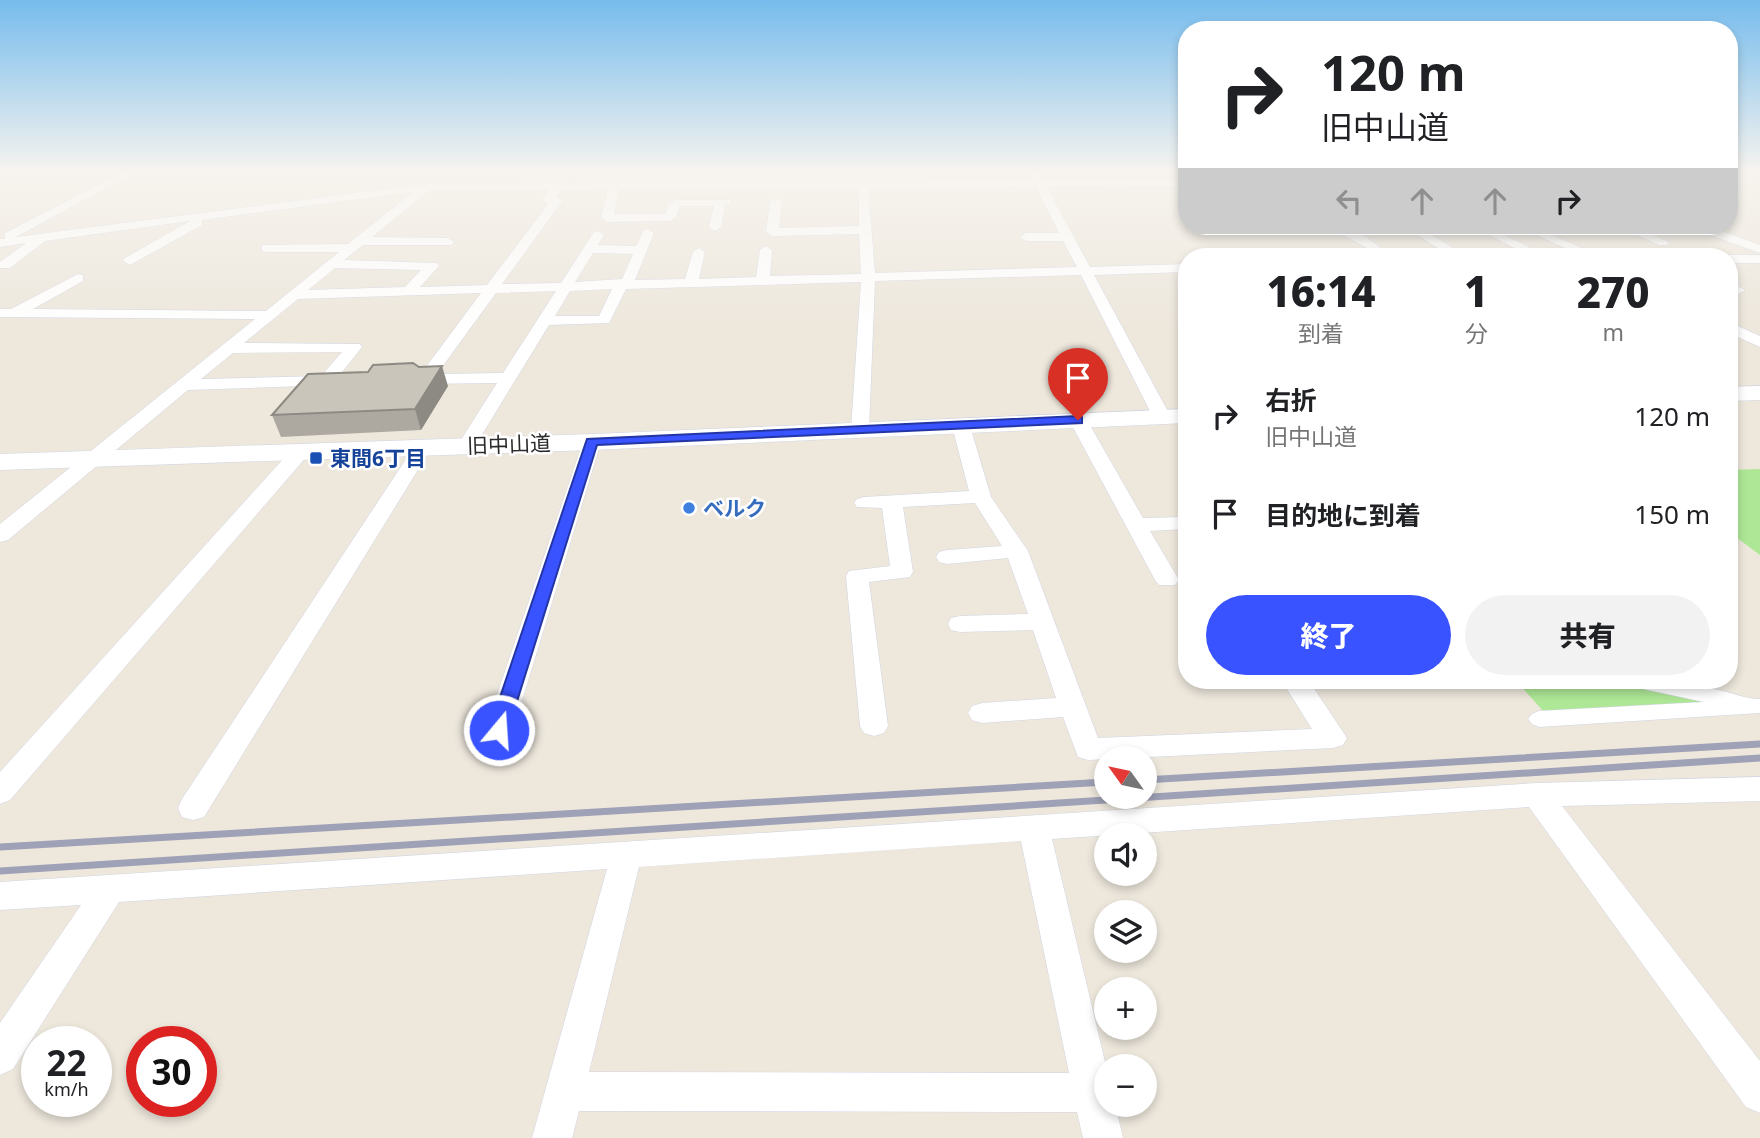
<!DOCTYPE html>
<html lang="ja">
<head>
<meta charset="utf-8">
<style>
  :root { --surface:#fff; --page:#f2f2f2; --text:#202124; --muted:#757577; --accent:#3853ff }
  body { margin:0; font-family:"Noto Sans","Noto Sans JP",sans-serif; background:var(--page); color:var(--text); height:100vh; display:flex; flex-direction:column; font-size:26px; white-space:nowrap }
  * { box-sizing:border-box; margin:0 }
  p { font-size:23px; color:var(--muted) }
  .icon { flex:none; width:38px; height:38px; fill:none; stroke:currentColor; stroke-width:2; stroke-linecap:round; stroke-linejoin:round }
  .map { position:relative; flex:1; overflow:hidden }
  .sheet { position:absolute; left:1178px; top:248px; width:560px; height:441px; display:flex; flex-direction:column; background:var(--surface); border-radius:28px; box-shadow:0 4px 10px #0003 }
  .sheet>* { flex:none }
  .hud { position:absolute; left:1178px; top:21px; width:560px; height:214px; border-radius:28px; box-shadow:0 4px 10px #0003; background:#fff; color:var(--text); overflow:hidden }
  .needle { width:46px; rotate:303deg }
  .tools { position:absolute; left:1094px; top:746px; display:grid; gap:14px }
  .tools a { display:grid; place-items:center; width:63px; height:63px; border-radius:50%; background:var(--surface); box-shadow:0 4px 10px #0003; font-size:35px }
  .speed { position:absolute; left:21px; top:1026px; display:flex; gap:14px; font-size:35px; font-weight:700; text-align:center }
  .speed>* { display:grid; place-content:center; width:91px; height:91px; border-radius:50%; background:var(--surface); box-shadow:0 4px 10px #0003; line-height:1 }
  .speed small { font-size:18px; font-weight:400 }
  .speed .limit { border:10px solid #d22; background:#fff; color:#111 }
  .pin { position:absolute; display:grid; place-items:center; width:60px; height:60px; color:#fff; margin:-72px -30px; border-radius:50% 50% 50% 0; rotate:-45deg; box-shadow:0 0 7px #0007 }
  .pin .icon { rotate:45deg }
  .me { position:absolute; width:77px; margin:-38px; rotate:18deg; stroke-linejoin:round; filter:drop-shadow(0 0 5px #0008) }
  .turn { display:flex; align-items:center; gap:24px; height:147px; padding:0 28px; font-size:32px }
  .turn .icon { width:91px; height:91px; stroke-width:2.5 }
  .turn b { display:block; font-size:49px; line-height:60px }
  .lanes { display:flex; align-items:center; height:66px; padding:0 28px; background:#0003; justify-content:center; gap:35px; direction:ltr }
  .lanes .off { opacity:.35 }
  .eta { display:flex; justify-content:space-evenly; align-items:center; height:119px; text-align:center }
  .eta b { font-size:42px; font-weight:800; line-height:49px }
  .primary-button { display:flex; gap:14px; margin-top:auto; padding:14px 28px }
  .primary-button a { flex:1; height:80px; border-radius:42px; background:var(--accent); color:#fff; font-size:28px; font-weight:800; line-height:80px; text-align:center }
  .primary-button a+a { background:var(--page); color:var(--text) }
  ul { padding:0; list-style:none }
  li { display:flex; align-items:center; gap:21px; height:98px; padding:0 28px }
  li div { flex:1 }
  li b { display:block; font-size:26px }
  li em { font-style:normal }
  .map>svg:first-child { display:block }
  .green { fill:#aee796 }
  .lines { fill:none; stroke-linecap:round; stroke-linejoin:round }
  .pedestrian-casing { stroke:#d2d4e4; stroke-width:1 }
  .minor-casing { stroke:#d2d4e4; stroke-width:1 }
  .secondary-casing { stroke:#d2d4e4; stroke-width:1 }
  .pedestrian { fill:#fff; fill-rule:evenodd }
  .minor { fill:#fff; fill-rule:evenodd }
  .secondary { fill:#fff; fill-rule:evenodd }
  .rail { stroke:#9fa1b6; stroke-width:7 }
  .wall { fill:#ada9a1 }
  .shaded-wall { fill:#8d8a83 }
  .building { fill:#c9c5bb; stroke:#8d8a83; stroke-width:2 }
  .route { fill:#3853ff; stroke:#2436a6; stroke-width:2 }
  .transit-dot { fill:#1a4fb4; stroke:#fff; stroke-width:2.5 }
  .shop-dot { fill:#3f7fe0; stroke:#fff; stroke-width:2.5 }
  .labels { text-anchor:middle; dominant-baseline:central; stroke-width:5; stroke-linejoin:round; paint-order:stroke }
  .street-label { font-size:21px; fill:#2b2b2b; stroke:#fff }
  .transit-label { font-size:21px; font-weight:bold; fill:#164399; stroke:#fff; text-anchor:start }
  .shop-label { font-size:21px; font-weight:bold; fill:#366cbe; stroke:#fff; text-anchor:start }
</style>
</head>
<body>
<div class="map">
<svg width="1760" height="1138" viewBox="0 0 1760 1138">
  <rect width="100%" height="100%" fill="#ede7dc"/>
  <g class="green">
    <path d="M1760,469V555L1729,532V470Z"/>
    <path d="M1516,681H1611L1710,701L1715,705L1545,713Z"/>
  </g>
  <g class="lines">
    <defs>
      <path id="pedestrian" d="M1629,681C1660,680 1688,684 1718,690C1734,693 1745,699 1760,699V713L1539,727L1532,724L1528,719L1532,714L1539,711L1704,702L1639,688L1632,686Z"/>
      <g id="minor">
        <path d="M125,171H137L16,237L425,184L1033,181L1029,173L1031,171H1038L1043,181L1186,180V186L1047,187L1090,267L1186,264V272L1094,275L1171,417L1162,422L1153,417L1081,275L875,281L869,429L860,435L851,429L861,282L626,289L609,323L549,325L475,446L466,452L457,446L497,383L425,384L417,379L481,293L298,299L244,343L360,344L362,347L332,385L188,390L8,540L0,542V524L255,319L0,317V309H11L78,274L83,275V281L33,309L266,311L339,252H267L262,251V245L348,244L413,192L202,220V225L130,265L123,261L125,258L190,221L45,241L10,268H0V262L26,243L0,247V239H5V233ZM1036,187L1059,233H1026L1020,237L1026,241H1063L1077,267L875,273L869,200L870,188ZM859,188V226L779,228L782,201L776,198L770,201L766,232L772,236L859,234L861,274L770,276L772,250L766,246L760,250L756,277L699,279L705,252L699,248L693,252L685,279L635,280L654,233L648,229L644,230L636,246L598,245L604,235L598,231L594,232L561,283L502,284L563,200L556,197L560,190L608,189L601,218L607,222L670,221L676,217L680,206H714L709,227L715,231L721,227L725,205L731,204V200H675L669,203L665,214H614L619,189ZM429,190H549L542,200L549,203L487,285L420,287L439,266L437,263L344,260L363,245H452L454,242L448,238L372,237ZM593,253L633,254L622,279L575,282ZM335,268L421,270L405,287L308,290ZM612,289L599,316H555L570,291ZM556,291L503,373L437,374L496,293ZM342,352L321,376L201,379L233,353Z"/>
        <rect x="1729" y="171" width="31" height="4"/>
        <path d="M1332,226H1345L1350,231L1365,236L1393,257C1375,258 1371,249 1356,242C1346,236 1340,235 1332,226Z"/>
        <path d="M1403,226H1417L1468,257H1452Z"/>
        <path d="M1471,226H1486L1549,257H1532Z"/>
        <path d="M1516,226H1532L1602,257H1585Z"/>
        <path d="M1617,226H1633L1669,242L1667,245H1659Z"/>
        <path d="M1698,226H1708L1760,245V253L1699,231Z"/>
        <path d="M1729,255H1760V263H1729V257H1724Z"/>
        <path d="M1729,282L1745,290L1738,294L1729,291Z"/>
        <path d="M1729,322L1760,336V347L1729,333Z"/>
        <path d="M1078,415L1087,420L1143,518L1186,517V529L1150,531L1179,580L1175,585H1159L1155,580L1069,420Z"/>
        <path d="M961,421L970,426L991,497L1028,551L1098,738L1312,729L1282,681H1309L1347,738L1343,745L1333,748L1088,760L1078,757L1063,717L982,723L972,720L968,713L972,706L982,703L1056,698L1033,630L960,632L951,630L948,624L951,618L960,616L1028,614L1008,558L947,564L939,562L936,557L939,552L947,550L1002,546L975,503L903,507L913,572L910,577L869,582L888,726L884,733L874,736L864,733L860,726L846,576L849,571L890,566L882,508L857,507L854,503L857,499L864,497L969,491L952,426Z"/>
        <path d="M592,436L601,442L513,730L509,737L499,740L489,737L485,730L583,442Z"/>
        <path d="M423,441L432,447L204,817L193,820L182,817L178,808L182,799L414,447Z"/>
        <path d="M301,445L311,451L308,455L10,800L0,804V772L294,447Z"/>
        <path d="M1760,777V801L1562,806L1760,1061V1113L1746,1107L1529,807L1052,839L1106,1066V1104H1115L1123,1138H1083L1077,1112L579,1111L572,1138H532L607,869L119,902L13,1069L0,1075V1023L81,905L0,910V882L1537,783ZM1021,841L1069,1073L589,1072L639,867Z"/>
      </g>
      <g id="secondary">
        <path d="M1760,386V400L1729,401V387Z"/>
        <path d="M1186,409V423L592,450L0,470V454L592,434Z"/>
      </g>
    </defs>
    <use href="#pedestrian" class="pedestrian-casing"/>
    <use href="#minor" class="minor-casing"/>
    <use href="#secondary" class="secondary-casing"/>
    <use href="#pedestrian" class="pedestrian"/>
    <use href="#minor" class="minor"/>
    <use href="#secondary" class="secondary"/>
    <g class="rail">
      <path d="M1144,780L1760,744"/>
      <path d="M0,847L1106,782"/>
      <path d="M0,871L1760,758"/>
    </g>
  </g>
  <path class="wall" d="M419,367L448,386L421,430L281,437L272,415L368,372Z"/>
  <path class="shaded-wall" d="M442,366L448,386L421,430L415,409Z"/>
  <path class="building" d="M413,363L419,367L442,366L415,409L272,415L308,374L368,372L373,365Z"/>
  <linearGradient id="sky" x2="0" y2="1"><stop stop-color="#76bced"/><stop offset="0.52" stop-color="#f7f4ef"/><stop offset="1" stop-color="#f7f4ef" stop-opacity="0"/></linearGradient>
  <rect width="1760" height="330" fill="url(#sky)"/>
  <path class="route" d="M1078,416L1082,417V423L597,445L508,730L505,735H492L489,730L587,439Z"/>
  <rect class="transit-dot" x="309" y="451" width="14" height="14" rx="3.5"/>
  <circle class="shop-dot" cx="689" cy="508" r="7"/>
  <g class="labels">
    <g class="street-label">
      <text transform="translate(509 444) rotate(-2)">旧中山道</text>
    </g>
    <g class="transit-label">
      <text x="330" y="458">東間6丁目</text>
    </g>
    <g class="shop-label">
      <text x="703" y="508">ベルク</text>
    </g>
  </g>
</svg>
<div class="tools">
<a><svg class="needle" viewBox="-14 -14 28 28"><path d="M0-13l5 13h-10z" fill="#e53935"/><path d="M0 13l5-13h-10z" fill="#757577"/></svg></a>
<a><svg class="icon" aria-label="sound" viewBox="0 0 24 24"><path d="M4 9h4l5-4v14l-5-4H4zM17 9q2 3 0 6"/></svg></a>
<a><svg class="icon" aria-label="layers" viewBox="0 0 24 24"><path d="M12 4l9 5-9 5-9-5zM3 14l9 5 9-5"/></svg></a>
<a>+</a>
<a>−</a>
</div>
<div class="speed"><div>22<small>km/h</small></div><div class="limit">30</div></div>
<div class="pin" style="left:1078px;top:420px;background:#d93025"><svg class="icon" aria-label="arrive" viewBox="0 0 24 24"><path d="M6 21V4h12l-3 4 3 4H6"/></svg></div>
<svg class="me" style="left:499px;top:730px" viewBox="-20 -20 40 40"><circle r="17" fill="#3853ff" stroke="#fff" stroke-width="3"/><path d="M0-11L8 9 0 5-8 9z" fill="#fff"/></svg>
<div class="hud">
<div class="turn"><svg class="icon" aria-label="right" viewBox="0 0 24 24"><path d="M7 20v-9h11M14 6l5 5-5 5"/></svg><div><b>120 m</b>旧中山道</div></div>
<div class="lanes"><svg class="icon off" aria-label="left" viewBox="0 0 24 24"><path d="M17 20v-9H6M10 6l-5 5 5 5"/></svg><svg class="icon off" aria-label="ahead" viewBox="0 0 24 24"><path d="M12 20V5M6 11l6-6 6 6"/></svg><svg class="icon off" aria-label="ahead" viewBox="0 0 24 24"><path d="M12 20V5M6 11l6-6 6 6"/></svg><svg class="icon" aria-label="right" viewBox="0 0 24 24"><path d="M7 20v-9h11M14 6l5 5-5 5"/></svg></div>
</div>
<section class="sheet">
<div class="eta">
<div><b>16:14</b><p>到着</p></div>
<div><b>1</b><p>分</p></div>
<div><b>270</b><p>m</p></div>
</div>
<ul>
<li><svg class="icon" aria-label="right" viewBox="0 0 24 24"><path d="M7 20v-9h11M14 6l5 5-5 5"/></svg><div><b>右折</b><p>旧中山道</p></div><em>120 m</em></li>
<li><svg class="icon" aria-label="arrive" viewBox="0 0 24 24"><path d="M6 21V4h12l-3 4 3 4H6"/></svg><div><b>目的地に到着</b></div><em>150 m</em></li>
</ul>
<div class="primary-button"><a>終了</a><a>共有</a></div>
</section>
</div>
</body>
</html>
